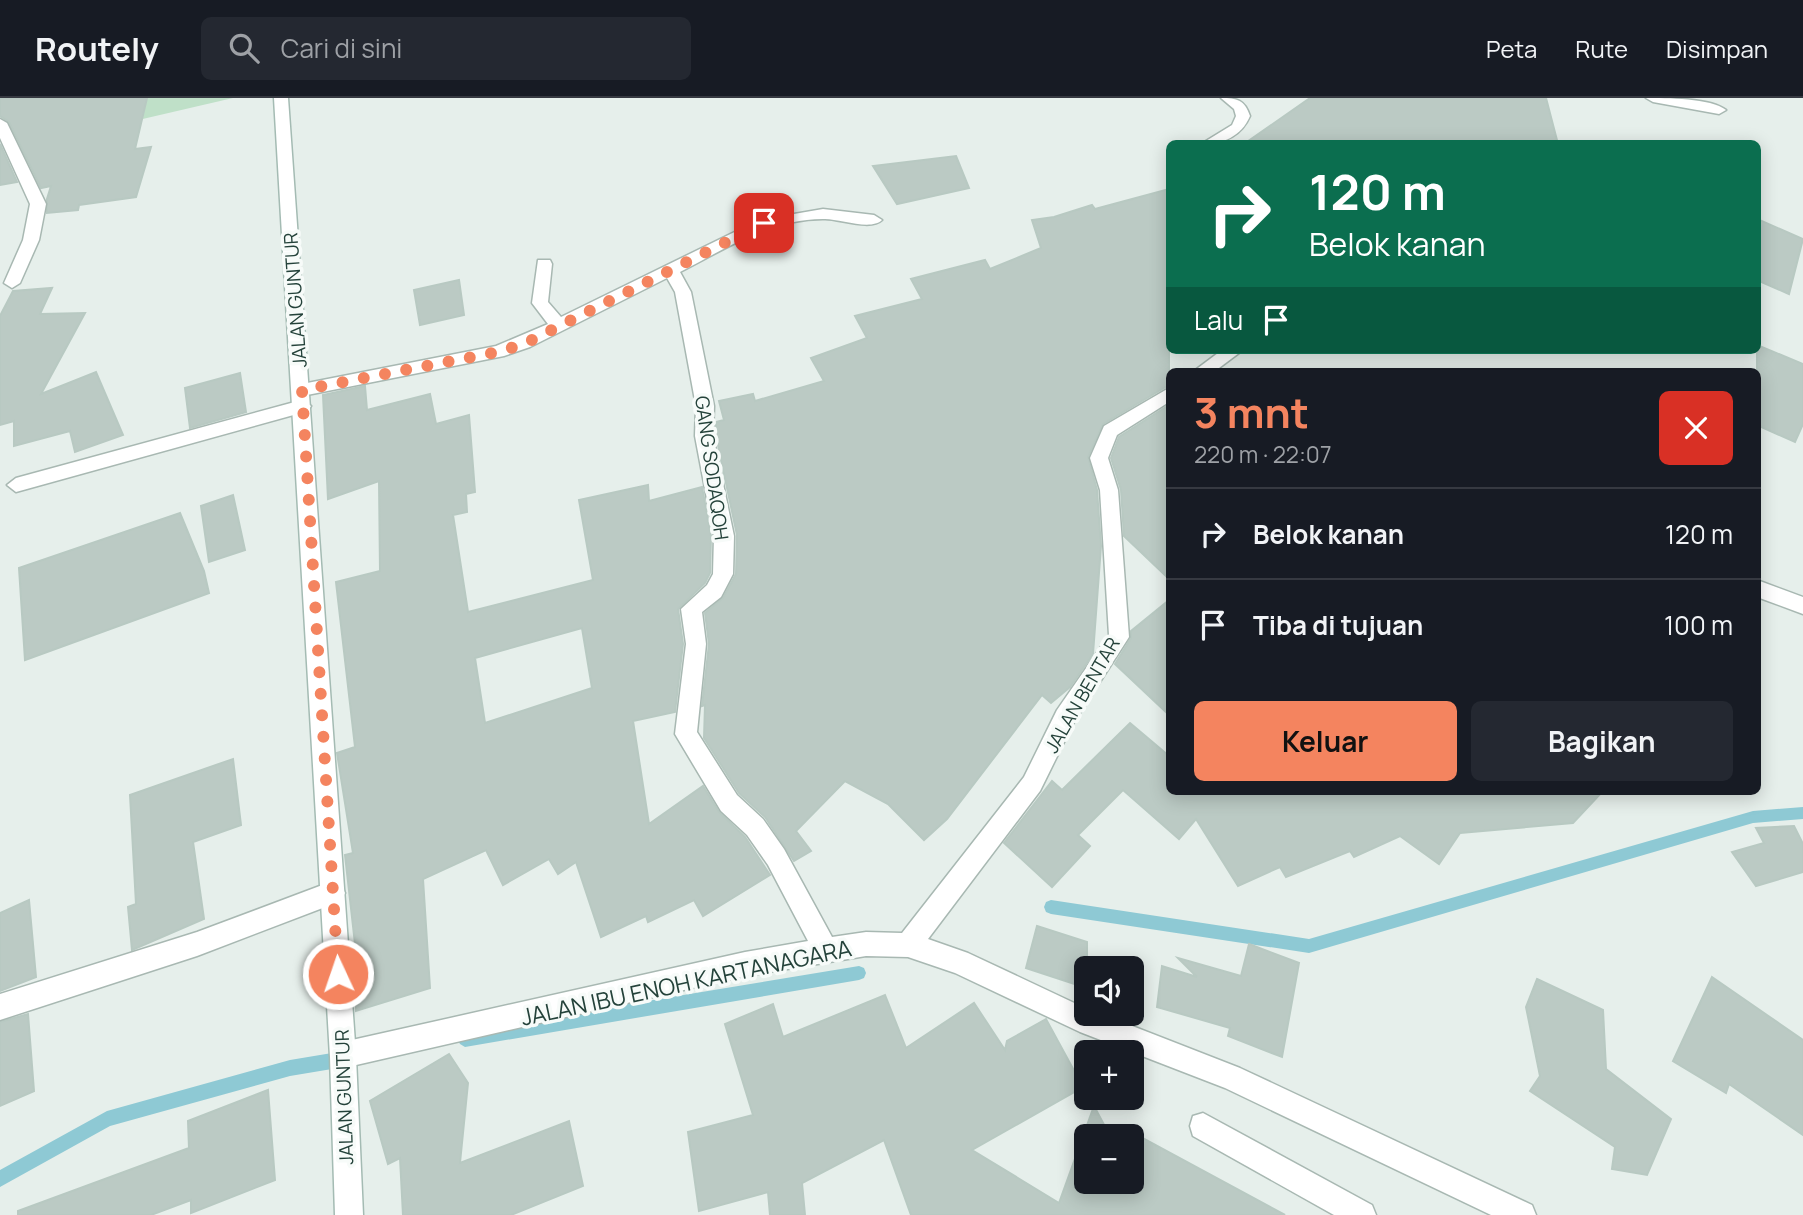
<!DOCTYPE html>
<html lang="id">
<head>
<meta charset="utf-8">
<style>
  :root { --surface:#171b24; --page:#242831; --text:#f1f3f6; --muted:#9ea1a6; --line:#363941; --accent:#f4845f }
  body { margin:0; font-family:Manrope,sans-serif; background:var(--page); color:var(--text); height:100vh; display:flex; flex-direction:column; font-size:26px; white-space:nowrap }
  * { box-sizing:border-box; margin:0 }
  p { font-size:23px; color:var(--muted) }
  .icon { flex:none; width:38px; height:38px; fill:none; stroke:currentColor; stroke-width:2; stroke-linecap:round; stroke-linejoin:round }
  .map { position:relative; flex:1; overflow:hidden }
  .side { position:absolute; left:1166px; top:270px; width:595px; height:427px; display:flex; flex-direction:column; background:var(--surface); border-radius:10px; box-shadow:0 4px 18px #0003 }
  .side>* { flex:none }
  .top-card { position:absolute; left:1166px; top:42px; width:595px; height:214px; border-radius:10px; box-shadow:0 4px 18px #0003; background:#0b6e4f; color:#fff; overflow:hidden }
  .fabs { position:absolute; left:1074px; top:858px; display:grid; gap:14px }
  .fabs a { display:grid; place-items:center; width:70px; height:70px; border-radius:10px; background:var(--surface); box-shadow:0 4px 18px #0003; font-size:35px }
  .pin { position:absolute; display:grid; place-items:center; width:60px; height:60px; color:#fff; margin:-30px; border-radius:14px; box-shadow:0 4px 10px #0006 }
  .me { position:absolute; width:77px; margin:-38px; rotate:357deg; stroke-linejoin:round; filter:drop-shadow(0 0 5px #0008) }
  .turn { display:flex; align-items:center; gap:24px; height:147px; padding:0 28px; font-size:32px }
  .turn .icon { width:91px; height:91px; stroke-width:2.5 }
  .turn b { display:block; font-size:49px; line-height:60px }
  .then { display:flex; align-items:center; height:66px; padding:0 28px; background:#0003; gap:14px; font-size:26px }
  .round { display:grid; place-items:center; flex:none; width:74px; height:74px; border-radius:10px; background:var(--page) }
  .headline { display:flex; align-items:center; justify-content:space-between; height:119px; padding:0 28px }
  h1 { font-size:42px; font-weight:700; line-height:52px; color:var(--accent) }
  .button { display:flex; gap:14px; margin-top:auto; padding:14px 28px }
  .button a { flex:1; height:80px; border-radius:10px; background:var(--accent); color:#111; font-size:28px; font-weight:700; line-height:80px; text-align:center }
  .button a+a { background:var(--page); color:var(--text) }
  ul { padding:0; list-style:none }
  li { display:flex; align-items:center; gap:21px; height:91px; padding:0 28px; border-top:2px solid var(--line) }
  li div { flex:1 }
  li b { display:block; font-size:26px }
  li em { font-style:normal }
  header { display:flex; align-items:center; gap:42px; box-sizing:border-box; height:98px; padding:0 35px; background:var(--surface); border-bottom:2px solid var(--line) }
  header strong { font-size:33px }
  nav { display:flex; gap:38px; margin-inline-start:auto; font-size:24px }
  .search { width:490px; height:63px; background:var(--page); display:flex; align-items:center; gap:18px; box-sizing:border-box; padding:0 24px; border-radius:10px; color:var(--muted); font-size:26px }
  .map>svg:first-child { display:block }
  .green { fill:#bfe0c8 }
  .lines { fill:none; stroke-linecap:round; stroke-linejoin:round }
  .stream { fill:#8ec9d4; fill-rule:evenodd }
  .building { fill:#bbcac4; stroke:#b8c9c2; stroke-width:2; fill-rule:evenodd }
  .street-casing { stroke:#a8b8b2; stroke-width:3 }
  .secondary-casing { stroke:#a4bbb3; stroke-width:3 }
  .street { fill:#fff; fill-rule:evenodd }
  .secondary { fill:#fff; fill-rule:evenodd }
  .route { stroke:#f4845f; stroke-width:12; stroke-dasharray:0 21.6 }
  .labels { text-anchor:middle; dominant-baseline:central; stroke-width:7; stroke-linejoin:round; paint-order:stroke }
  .street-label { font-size:19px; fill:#24423a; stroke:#f7fbf9 }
  .near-street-label { font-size:23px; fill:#24423a; stroke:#f7fbf9 }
</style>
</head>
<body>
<header>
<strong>Routely</strong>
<div class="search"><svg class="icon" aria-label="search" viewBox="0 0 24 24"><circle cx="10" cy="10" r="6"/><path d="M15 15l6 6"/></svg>Cari di sini</div>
<nav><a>Peta</a><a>Rute</a><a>Disimpan</a></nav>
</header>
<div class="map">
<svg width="1803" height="1117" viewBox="0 0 1803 1117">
  <rect width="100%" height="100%" fill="#e6efeb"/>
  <path class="green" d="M143,0H233L134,23Z"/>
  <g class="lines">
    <g class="stream">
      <path d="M1803,709V721L1753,725L1309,855L1051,816L1046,814L1044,809L1046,804L1051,802L1309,841L1753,713Z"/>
      <path d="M859,868L864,870L866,875L864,880L859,882L465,949L460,946L457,941L460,936L465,933Z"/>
      <path d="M344,953L349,956L352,961L349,966L344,969L290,978L110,1028L0,1089V1072L107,1013L290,962Z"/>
    </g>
  </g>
  <g class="building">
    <path d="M0,0H147L135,51L151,49L136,99L79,107L78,112L47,115V101L51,88L41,90L9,24L0,18Z"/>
    <path d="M1310,0H1546L1558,46H1244Z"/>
    <path d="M0,46L17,84L0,87Z"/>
    <path d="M956,58L969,90L897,106L873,68Z"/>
    <path d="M1169,91V287L1103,326L1088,359L1097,392L1101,448L1093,556L1070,589L1051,605L1042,597L947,721L924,742L888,706L845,683L796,733L811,753L794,763L765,719L739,695L704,640L705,607L702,608L709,546L705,515L723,500L736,476L737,437L716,338V324L724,322L719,303L753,296L755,303L824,283L811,260L867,240L855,218L922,201L911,181L985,162L990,171L1041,150L1032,122L1054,119L1092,107L1095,111Z"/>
    <path d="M1757,121L1803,141L1789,196L1757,182Z"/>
    <path d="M459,182L464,217L420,227L414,192Z"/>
    <path d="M52,190L40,216L85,215L41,296L96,274L123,337L75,354L70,333L14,348V323L0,327V218L13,193Z"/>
    <path d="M1757,247L1803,266V326L1795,344L1757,327Z"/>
    <path d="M240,275L246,314L190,330L185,290Z"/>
    <path d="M365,288L367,312L430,296L436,326L469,317L475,394L466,396L467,414L453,417L468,514L593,482L579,402L648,387L649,403L702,389L711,438L710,475L705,485L678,511L683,546L675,614L633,623L649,726L703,688L719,714L745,739L770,777L703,818L694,802L648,824L646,818L601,839L576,764L558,776L549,761L503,787L486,752L423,781L430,890L356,913L355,846L345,757L353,755L337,655L355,649L336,484L380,473L379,383L328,401L323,297ZM582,530L592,590L485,625L475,560Z"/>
    <path d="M1169,307V481L1124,438L1121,392L1111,360L1119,339Z"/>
    <path d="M233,397L245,452L209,464L201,408Z"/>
    <path d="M180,415L204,473L209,495L25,562L19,470Z"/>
    <path d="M1169,502V617L1115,566L1131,540V533Z"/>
    <path d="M1130,625L1169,658V693H1603L1573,725L1460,735L1439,766L1400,738L1354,759L1350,753L1286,779L1280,769L1238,788L1196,721L1179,741L1123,692L1078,737L1090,748L1052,789L1004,745L1052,683L1062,692Z"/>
    <path d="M233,661L241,727L193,744L204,821L132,852L128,809L136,806L130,697Z"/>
    <path d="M1794,728L1803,746V774L1756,788L1732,754L1764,745L1756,730Z"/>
    <path d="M29,802L36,879L0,893V815Z"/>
    <path d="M1037,828L1087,844V890L1026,870Z"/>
    <path d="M1249,846L1299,865L1282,959L1228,938L1230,930L1157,909L1162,868L1197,879L1178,860L1241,878Z"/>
    <path d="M1712,879L1803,942V1037L1729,986L1726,995L1673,963Z"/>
    <path d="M1537,881L1603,912L1606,971L1671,1021L1647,1077L1612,1071L1615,1049L1530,993L1540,978L1526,909Z"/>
    <path d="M885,897L906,950L974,905L1005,952L1007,943L1046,921L1083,989L972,1052L1059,1105L1094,1008L1110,1038H1087V1083H1132V1038H1118L1122,1029L1285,1117H911L884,1042L802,1085L805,1117H770L768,1094L699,1113L688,1034L753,1017L725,926L773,906L783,939Z"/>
    <path d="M28,916L34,993L0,1008V924Z"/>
    <path d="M449,956L468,985L460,1065L569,1023L583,1088L511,1117H403L400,1060L388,1066L370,1003Z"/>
    <path d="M268,992L275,1082L191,1115V1102L151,1117H18V1113L189,1050L188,1023Z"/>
  </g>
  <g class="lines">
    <defs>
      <g id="street">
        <path d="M1221,0C1237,0 1245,2 1250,18C1241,39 1223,46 1201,46L1232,27L1236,18L1234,11Z"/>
        <path d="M1646,0C1666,0 1711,0 1726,12L1719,16L1653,4Z"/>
        <path d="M0,21L7,25L46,106L39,142L20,185L12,190L4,185L23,142L30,106L0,40Z"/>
        <path d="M823,111L874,117L882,122C871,133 840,121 825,121C772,120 725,151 680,174L691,194L714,308L713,338L734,438L733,476L721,499L702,514L706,546L697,634L737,697L763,721L784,751L832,839L866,834L902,835L1024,679L1057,612L1109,537L1100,392L1090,360L1104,328L1169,290V304L1117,337L1108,360L1118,392L1129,539L1073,626L1040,693L928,841L968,855L1087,911V915H1099L1240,970L1532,1107L1536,1117H1491L1225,990L1080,934L955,875L908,859L866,858L745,878L343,970L334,966L330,957L334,948L343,944L745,854L808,843L768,767L747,737L721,713L675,636L686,546L681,511L707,487L713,476L714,438L695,338L696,308L675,194L667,180L530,249L504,258L302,298L293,292L302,286L496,248L548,226L532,205L538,162H550L552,166L548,204L561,219L759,122Z"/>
        <path d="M1222,252H1243L1215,273H1194Z"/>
        <path d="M302,302L311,308L308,313L16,394L7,387L16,380Z"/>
        <path d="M1757,482L1803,499V516L1757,499Z"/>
        <path d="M333,783L341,787L345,795L341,803L197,858L0,922V896L197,834Z"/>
        <path d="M1203,1015L1372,1107L1376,1117H1334L1193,1038L1190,1028L1193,1018Z"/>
      </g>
      <path id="secondary" d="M274,0H288L356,959L363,1117H335L330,959Z"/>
    </defs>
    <use href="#street" class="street-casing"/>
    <use href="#secondary" class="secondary-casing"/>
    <use href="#street" class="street"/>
    <use href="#secondary" class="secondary"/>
  </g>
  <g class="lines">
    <path class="route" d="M338,876L302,292L498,254L524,246L764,125"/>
  </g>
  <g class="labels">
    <g class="street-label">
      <text transform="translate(295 202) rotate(-94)">JALAN GUNTUR</text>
      <text transform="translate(712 370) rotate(82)">GANG SODAQOH</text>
      <text transform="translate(1082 597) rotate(-60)">JALAN BENTAR</text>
      <text transform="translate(344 999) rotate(-92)">JALAN GUNTUR</text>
    </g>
    <g class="near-street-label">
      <text transform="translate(686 884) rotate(-12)">JALAN IBU ENOH KARTANAGARA</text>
    </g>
  </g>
</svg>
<div class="fabs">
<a><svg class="icon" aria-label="sound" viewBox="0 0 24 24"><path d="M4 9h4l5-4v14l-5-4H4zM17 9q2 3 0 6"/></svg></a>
<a>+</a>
<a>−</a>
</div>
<div class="pin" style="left:764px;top:125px;background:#d93025"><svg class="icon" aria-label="arrive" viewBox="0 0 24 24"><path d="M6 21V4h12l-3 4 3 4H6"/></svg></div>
<svg class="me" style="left:338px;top:876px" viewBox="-20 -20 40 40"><circle r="17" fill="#f4845f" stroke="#fff" stroke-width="3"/><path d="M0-11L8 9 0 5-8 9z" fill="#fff"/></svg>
<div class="top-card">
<div class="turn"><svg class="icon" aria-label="right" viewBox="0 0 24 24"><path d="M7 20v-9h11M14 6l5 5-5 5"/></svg><div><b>120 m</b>Belok kanan</div></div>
<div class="then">Lalu<svg class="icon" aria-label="arrive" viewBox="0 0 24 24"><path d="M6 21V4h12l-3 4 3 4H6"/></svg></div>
</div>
<section class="side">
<div class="headline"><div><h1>3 mnt</h1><p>220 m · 22:07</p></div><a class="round" style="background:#d93025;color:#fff"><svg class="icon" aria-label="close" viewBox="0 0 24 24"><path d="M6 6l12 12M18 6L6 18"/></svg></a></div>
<ul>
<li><svg class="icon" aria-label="right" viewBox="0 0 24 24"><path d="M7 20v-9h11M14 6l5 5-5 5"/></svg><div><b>Belok kanan</b></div><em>120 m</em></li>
<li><svg class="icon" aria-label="arrive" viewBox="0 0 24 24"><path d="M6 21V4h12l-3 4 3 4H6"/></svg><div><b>Tiba di tujuan</b></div><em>100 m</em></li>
</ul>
<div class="button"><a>Keluar</a><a>Bagikan</a></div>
</section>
</div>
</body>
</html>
